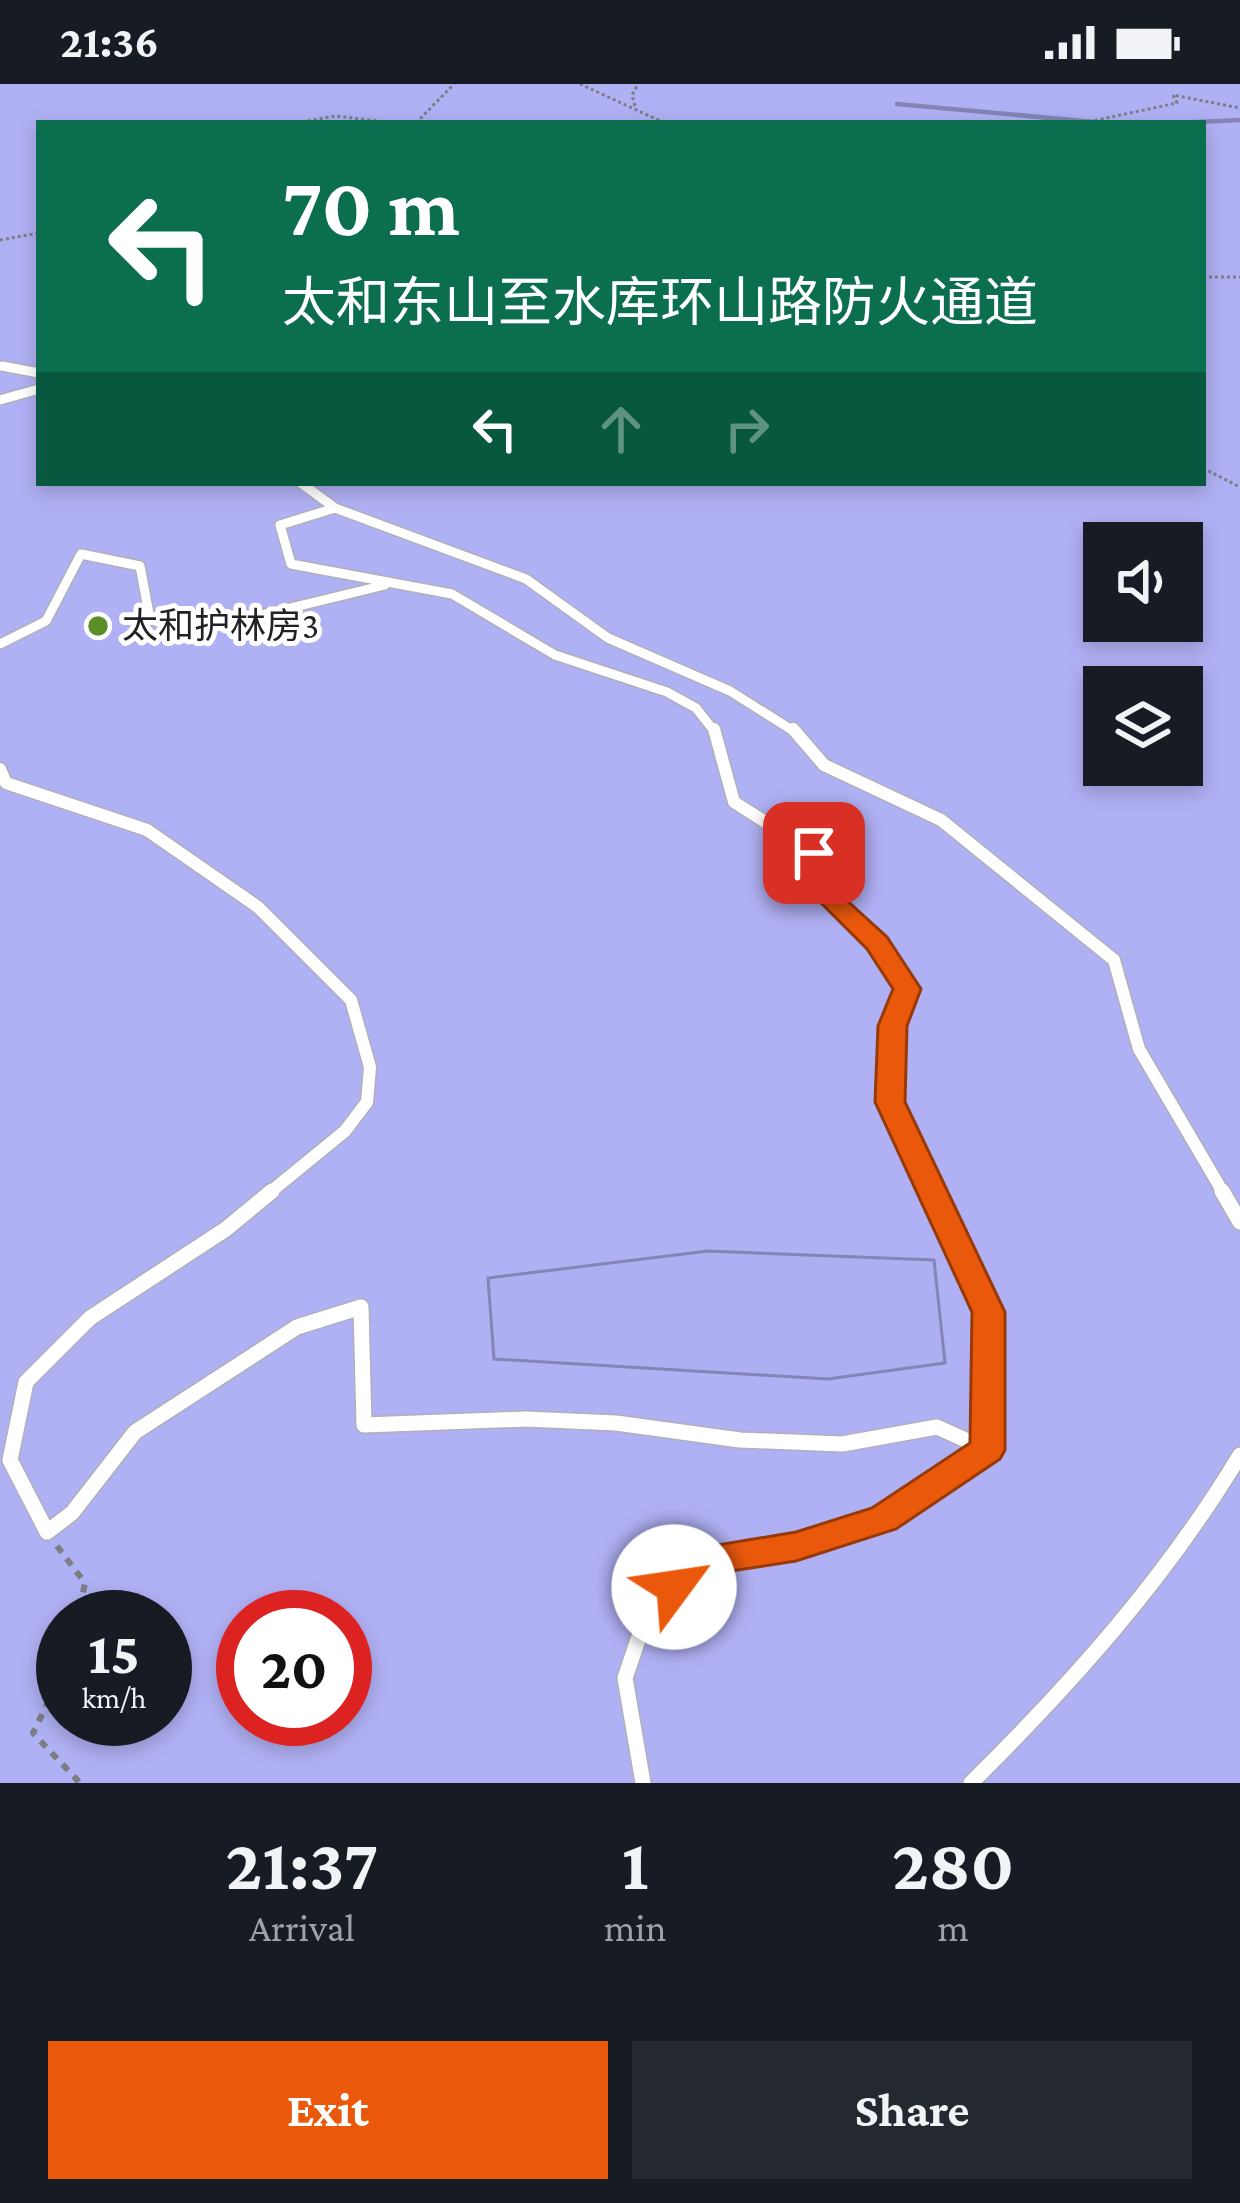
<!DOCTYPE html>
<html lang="en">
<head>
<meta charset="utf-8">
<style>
  :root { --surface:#171b24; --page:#242831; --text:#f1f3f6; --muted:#9ea1a6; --accent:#ea580c }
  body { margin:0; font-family:"Crimson Pro","Noto Sans SC",serif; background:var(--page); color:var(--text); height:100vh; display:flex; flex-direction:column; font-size:45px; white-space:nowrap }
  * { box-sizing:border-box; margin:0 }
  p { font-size:39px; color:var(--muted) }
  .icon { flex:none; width:66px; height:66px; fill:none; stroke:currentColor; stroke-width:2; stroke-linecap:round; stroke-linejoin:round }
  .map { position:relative; height:1699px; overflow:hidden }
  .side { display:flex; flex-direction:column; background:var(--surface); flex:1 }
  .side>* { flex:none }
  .top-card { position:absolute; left:36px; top:36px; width:1170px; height:366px; border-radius:0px; box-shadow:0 6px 18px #0003; background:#0b6e4f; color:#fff; overflow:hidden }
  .buttons { position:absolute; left:1083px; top:438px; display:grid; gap:24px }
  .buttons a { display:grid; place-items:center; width:120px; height:120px; border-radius:0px; background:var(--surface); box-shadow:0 6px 18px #0003; font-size:60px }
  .speed { position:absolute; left:36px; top:1506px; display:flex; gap:24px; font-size:60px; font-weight:700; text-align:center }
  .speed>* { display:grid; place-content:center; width:156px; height:156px; border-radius:50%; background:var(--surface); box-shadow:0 6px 18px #0003; line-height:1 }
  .speed small { font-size:30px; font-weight:400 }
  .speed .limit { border:18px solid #d22; background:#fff; color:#111 }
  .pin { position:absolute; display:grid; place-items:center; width:102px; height:102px; color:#fff; margin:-51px; border-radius:24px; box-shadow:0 6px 18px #0006 }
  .me { position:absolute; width:132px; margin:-66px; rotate:59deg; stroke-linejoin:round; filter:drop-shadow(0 0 9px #0008) }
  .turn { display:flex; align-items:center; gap:42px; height:252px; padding:0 48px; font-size:54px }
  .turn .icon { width:156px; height:156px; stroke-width:2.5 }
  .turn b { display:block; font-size:84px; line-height:102px }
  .lanes { display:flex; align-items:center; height:114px; padding:0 48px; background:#0003; justify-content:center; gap:60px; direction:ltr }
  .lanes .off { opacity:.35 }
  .eta { display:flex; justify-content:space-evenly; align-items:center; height:204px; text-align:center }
  .eta b { font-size:72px; font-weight:700; line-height:84px }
  .button { display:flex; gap:24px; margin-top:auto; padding:24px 48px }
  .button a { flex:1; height:138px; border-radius:0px; background:var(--accent); color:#fff; font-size:48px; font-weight:700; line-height:138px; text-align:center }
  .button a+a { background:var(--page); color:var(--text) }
  .status { display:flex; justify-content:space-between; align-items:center; height:84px; padding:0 60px; background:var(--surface); direction:ltr }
  .status svg { height:33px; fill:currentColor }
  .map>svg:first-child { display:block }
  .forest { fill:#b0b0f4; fill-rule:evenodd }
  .water { fill:#aeaef2; stroke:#8484b5; stroke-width:3 }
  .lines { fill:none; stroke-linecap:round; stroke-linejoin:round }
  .stream { stroke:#8484b5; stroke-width:4.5 }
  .lane-far3-casing { stroke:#afb0b9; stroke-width:9 }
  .lane-far2-casing { stroke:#afb0b9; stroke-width:12 }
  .lane-far1-casing { stroke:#afb0b9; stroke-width:15 }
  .lane-casing { stroke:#afb0b9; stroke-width:18 }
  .path-far1 { stroke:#7d7d84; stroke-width:3; stroke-dasharray:3 3; stroke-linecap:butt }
  .path { stroke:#7d7d84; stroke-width:6; stroke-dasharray:8 8; stroke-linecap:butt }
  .lane-far3 { stroke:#fff; stroke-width:8 }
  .lane-far2 { stroke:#fff; stroke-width:9 }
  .lane-far1 { stroke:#fff; stroke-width:12 }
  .lane { stroke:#fff; stroke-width:15 }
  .route { fill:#ea580c; stroke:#983908; stroke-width:3 }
  .poi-dot { fill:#5a8e26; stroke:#fff; stroke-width:4.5 }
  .labels { text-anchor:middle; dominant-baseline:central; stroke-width:10; stroke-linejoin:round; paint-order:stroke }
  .poi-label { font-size:36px; fill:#222226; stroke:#fff; text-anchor:start }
</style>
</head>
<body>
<div class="status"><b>21:36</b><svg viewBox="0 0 49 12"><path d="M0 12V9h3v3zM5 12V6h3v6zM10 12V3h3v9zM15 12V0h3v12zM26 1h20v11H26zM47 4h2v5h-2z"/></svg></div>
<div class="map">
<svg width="1240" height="1699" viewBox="0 0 1240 1699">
  <rect width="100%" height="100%" fill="#e8e8f2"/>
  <path class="forest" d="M0,0H1240V1699H0ZM39,39H1203V399H39ZM1104,459H1182V537H1104ZM1104,603H1182V681H1104ZM63,1533H165V1635H63ZM243,1533H345V1635H243Z"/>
  <path class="water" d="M708,1167L934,1176L945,1279L828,1295L494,1275L488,1194Z"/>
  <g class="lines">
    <g class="stream">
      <path d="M897,20L1105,39"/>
      <path d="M1176,39L1240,36"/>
    </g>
    <defs>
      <path id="lane-far3" d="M0,282L18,285"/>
      <g id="lane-far2">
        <path d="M2,282L39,289"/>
        <path d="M0,316L39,305"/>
        <path d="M301,399L335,424L526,495L608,554L730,607L795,648"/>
        <path d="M335,424L280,441L291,480L452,510L555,571L667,608L696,624L715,648"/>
        <path d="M0,560L46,537L81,470L140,482L150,535L187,549L385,501"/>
      </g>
      <g id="lane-far1">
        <path d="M714,645L734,718L814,769L830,815L877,860L907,905L893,942L890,1018L933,1110"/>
        <path d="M793,645L824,681L941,736L1114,876L1139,965L1224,1110"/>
        <path d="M0,685L6,699L147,746L258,823L351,916L370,983L367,1018L345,1047L268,1110"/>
      </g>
      <g id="lane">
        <path d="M272,1107L226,1145L90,1234L26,1298L10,1376L47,1448L72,1429L135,1348L297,1243L361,1223L364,1341L526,1335L616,1339L740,1356L842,1360L937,1343L988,1366"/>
        <path d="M932,1107L988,1228V1366"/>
        <path d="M1222,1107L1240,1138"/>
        <path d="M643,1699L625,1594L647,1529L701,1477L796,1463L883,1435L988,1366"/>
        <path d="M971,1699C1073,1598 1166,1494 1240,1371"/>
      </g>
    </defs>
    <use href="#lane-far3" class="lane-far3-casing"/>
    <use href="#lane-far2" class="lane-far2-casing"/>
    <use href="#lane-far1" class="lane-far1-casing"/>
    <use href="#lane" class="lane-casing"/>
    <g class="path-far1">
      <path d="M580,0L665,39"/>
      <path d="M635,22L632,11L638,0"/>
      <path d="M296,39L336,32L394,39"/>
      <path d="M416,39L454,0"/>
      <path d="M1083,39L1177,19L1173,11L1240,24"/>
      <path d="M0,156L39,149"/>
      <path d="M1203,193H1240"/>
      <path d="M1203,384L1240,403"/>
    </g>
    <g class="path">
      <path d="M57,1462L85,1499L78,1533"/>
      <path d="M63,1587L33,1649L80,1699"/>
    </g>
    <use href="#lane-far3" class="lane-far3"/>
    <use href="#lane-far2" class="lane-far2"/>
    <use href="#lane-far1" class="lane-far1"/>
    <use href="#lane" class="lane"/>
  </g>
  <path class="route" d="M814,761L827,769L842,812L887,853L921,905L907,942L905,1018L1005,1228V1366L1000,1375L896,1445L796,1477L711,1490L687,1514L674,1518L661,1514L655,1503L688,1466L796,1448L872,1424L970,1359L972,1228L875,1018L878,942L893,905L867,865L817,815L801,769Z"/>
  <circle class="poi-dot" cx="98" cy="542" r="12"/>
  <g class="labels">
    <g class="poi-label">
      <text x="122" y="542">太和护林房3</text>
    </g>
  </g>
</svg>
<div class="buttons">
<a><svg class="icon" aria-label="sound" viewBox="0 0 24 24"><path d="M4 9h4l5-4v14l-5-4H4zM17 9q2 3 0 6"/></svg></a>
<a><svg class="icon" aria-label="layers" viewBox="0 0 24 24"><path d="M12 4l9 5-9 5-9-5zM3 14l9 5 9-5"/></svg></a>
</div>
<div class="speed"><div>15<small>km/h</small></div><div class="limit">20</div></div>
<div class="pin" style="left:814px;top:769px;background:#d93025"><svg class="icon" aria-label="arrive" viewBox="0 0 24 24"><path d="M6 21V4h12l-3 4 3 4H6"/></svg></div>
<svg class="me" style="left:674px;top:1503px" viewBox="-20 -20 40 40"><circle r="19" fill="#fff"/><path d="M0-13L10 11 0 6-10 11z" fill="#ea580c"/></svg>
<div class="top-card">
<div class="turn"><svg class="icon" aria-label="left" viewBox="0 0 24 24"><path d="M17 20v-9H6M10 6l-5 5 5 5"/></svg><div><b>70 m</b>太和东山至水库环山路防火通道</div></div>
<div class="lanes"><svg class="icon" aria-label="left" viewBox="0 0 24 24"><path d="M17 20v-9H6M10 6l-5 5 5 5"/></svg><svg class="icon off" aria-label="ahead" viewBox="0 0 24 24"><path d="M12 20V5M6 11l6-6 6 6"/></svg><svg class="icon off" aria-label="right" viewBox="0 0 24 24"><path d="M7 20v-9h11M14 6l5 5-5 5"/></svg></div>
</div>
</div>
<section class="side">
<div class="eta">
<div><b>21:37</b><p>Arrival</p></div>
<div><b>1</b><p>min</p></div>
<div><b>280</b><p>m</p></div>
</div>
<div class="button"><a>Exit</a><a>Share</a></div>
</section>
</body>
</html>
